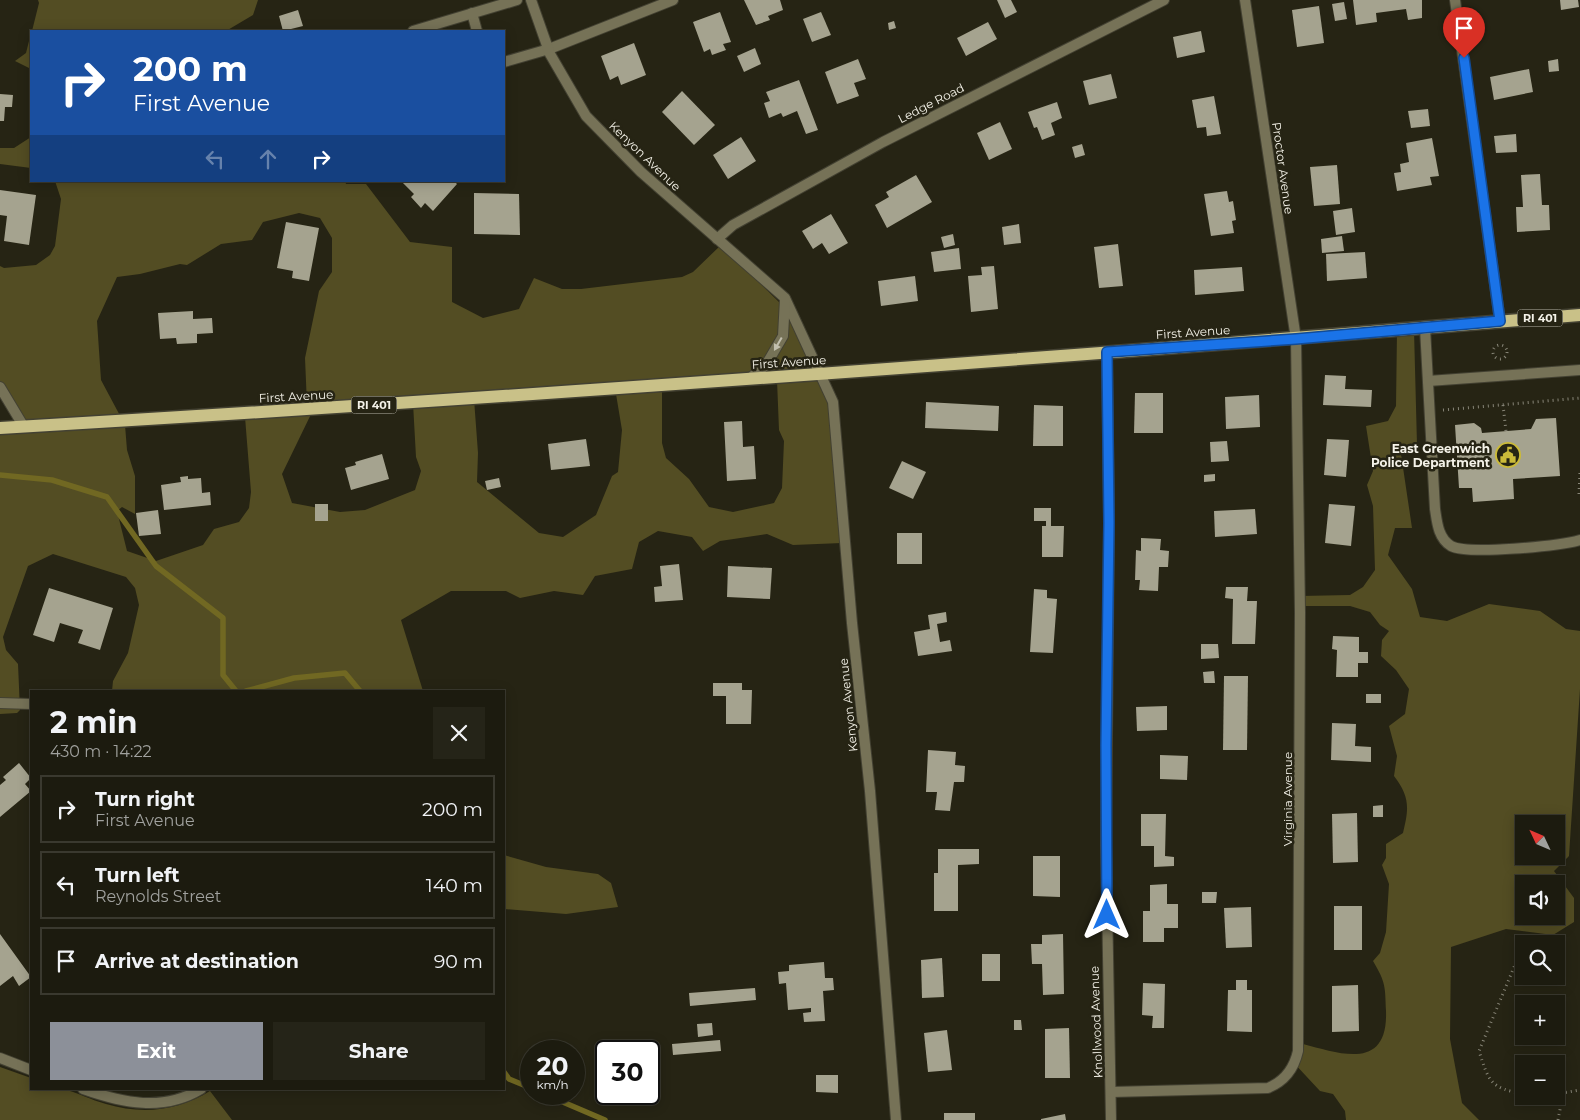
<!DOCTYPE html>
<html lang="en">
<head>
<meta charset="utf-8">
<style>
  :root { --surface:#1c1b0f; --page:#252418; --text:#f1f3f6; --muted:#a0a19e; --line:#3a392f; --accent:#8c9099 }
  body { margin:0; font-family:Montserrat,sans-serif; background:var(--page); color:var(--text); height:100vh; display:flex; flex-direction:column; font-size:19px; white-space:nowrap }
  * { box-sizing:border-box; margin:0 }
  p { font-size:16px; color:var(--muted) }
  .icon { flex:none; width:28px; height:28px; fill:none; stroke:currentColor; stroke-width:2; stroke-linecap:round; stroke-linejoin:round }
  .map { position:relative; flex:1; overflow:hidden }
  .side { position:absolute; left:30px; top:690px; width:475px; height:400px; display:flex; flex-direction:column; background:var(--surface); border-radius:0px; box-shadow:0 2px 12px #0003,0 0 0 1px var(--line) }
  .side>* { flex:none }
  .top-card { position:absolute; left:30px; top:30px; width:475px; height:152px; border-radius:0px; box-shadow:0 2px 12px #0003,0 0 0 1px var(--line); background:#1a4fa0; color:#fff; overflow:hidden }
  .needle { width:32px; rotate:314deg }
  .fabs { position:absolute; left:1515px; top:815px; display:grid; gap:10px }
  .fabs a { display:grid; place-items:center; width:50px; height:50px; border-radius:0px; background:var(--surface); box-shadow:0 2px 12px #0003,0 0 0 1px var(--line); font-size:25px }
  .speed { position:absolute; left:520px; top:1040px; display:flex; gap:10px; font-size:25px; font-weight:700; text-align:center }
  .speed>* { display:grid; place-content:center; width:65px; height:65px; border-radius:50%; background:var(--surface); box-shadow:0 2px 12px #0003,0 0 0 1px var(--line); line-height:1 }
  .speed small { font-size:12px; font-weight:400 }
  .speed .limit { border:2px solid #111; border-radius:8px; background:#fff; color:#111 }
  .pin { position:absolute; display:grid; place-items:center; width:42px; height:42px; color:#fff; margin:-51px -21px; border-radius:50% 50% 50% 0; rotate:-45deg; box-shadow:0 0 5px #0007 }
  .pin .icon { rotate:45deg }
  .me { position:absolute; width:55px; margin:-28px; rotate:0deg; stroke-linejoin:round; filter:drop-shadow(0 0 4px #0008) }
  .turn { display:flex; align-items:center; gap:18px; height:105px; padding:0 20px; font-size:22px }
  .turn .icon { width:65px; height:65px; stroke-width:2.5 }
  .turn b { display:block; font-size:35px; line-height:42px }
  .lanes { display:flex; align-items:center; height:48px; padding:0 20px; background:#0003; justify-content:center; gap:25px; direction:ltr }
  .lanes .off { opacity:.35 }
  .round { display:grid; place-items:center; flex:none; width:52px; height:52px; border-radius:0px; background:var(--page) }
  .summary { display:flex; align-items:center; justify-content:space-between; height:85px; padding:0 20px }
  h1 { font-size:30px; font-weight:700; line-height:38px }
  .primary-button { display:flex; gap:10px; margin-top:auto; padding:10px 20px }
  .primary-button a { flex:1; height:58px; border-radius:0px; background:var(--accent); color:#fff; font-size:20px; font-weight:700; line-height:58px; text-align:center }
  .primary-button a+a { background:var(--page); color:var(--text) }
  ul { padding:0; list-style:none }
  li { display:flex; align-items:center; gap:15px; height:68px; margin:0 10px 8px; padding:0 10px; border:2px solid var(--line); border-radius:0px }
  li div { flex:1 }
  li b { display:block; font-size:19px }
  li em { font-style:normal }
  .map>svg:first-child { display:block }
  .green { fill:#534d23; fill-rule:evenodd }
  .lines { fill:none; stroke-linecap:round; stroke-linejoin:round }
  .stream { stroke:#716822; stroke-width:5.5 }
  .building { fill:#a5a38f }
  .service-casing { stroke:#434132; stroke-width:12 }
  .minor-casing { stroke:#434132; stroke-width:12 }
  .tertiary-casing { stroke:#434132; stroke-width:12 }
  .primary-casing { stroke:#434132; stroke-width:15 }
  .path { stroke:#878577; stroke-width:3; stroke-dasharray:1 4; stroke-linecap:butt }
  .service { stroke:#767257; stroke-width:10 }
  .minor { stroke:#767257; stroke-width:10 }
  .tertiary { stroke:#767257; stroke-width:10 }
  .primary { stroke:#c9c188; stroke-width:12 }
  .oneway { fill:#c2bfae }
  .route-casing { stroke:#114b97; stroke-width:12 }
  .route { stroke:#1a73e8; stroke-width:9 }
  .labels { text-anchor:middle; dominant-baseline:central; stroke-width:5; stroke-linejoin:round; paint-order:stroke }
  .shield { fill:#262414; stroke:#b6b4a8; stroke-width:1 }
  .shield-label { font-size:11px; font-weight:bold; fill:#f4f2e8 }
  .street-label { font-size:12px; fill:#f4f2e8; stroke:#262414 }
  .poi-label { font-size:12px; font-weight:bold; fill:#f4f2e8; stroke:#262414; text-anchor:end }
</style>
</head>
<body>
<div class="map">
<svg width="1580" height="1120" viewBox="0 0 1580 1120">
  <rect width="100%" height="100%" fill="#262414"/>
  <g class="green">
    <path d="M38,0H258L253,15L226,31H32L39,3Z"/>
    <path d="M31,33V69L15,61L26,53Z"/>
    <path d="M31,137V168L0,164V148H14Z"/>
    <path d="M55,181H345L346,184H366L410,242L452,247V302L483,318L519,309L534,278L562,289H581L682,277L693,272L721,245L784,307L823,378L835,420L842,543L793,545L767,534L720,541L703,551L692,537L658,531L639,542L632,569L595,576L583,595L554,591L520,598L506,591H451L401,620L423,691H112L113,681L128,653L139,605L135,588L126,577L53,554L28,566L3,637L6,650L18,664L20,710L17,713L0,714V433L21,431L0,386V266L4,268L36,265L50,255L55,246L61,199ZM299,213L320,218L332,238V272L319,291L305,358L307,405L245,417L251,492L249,508L239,522L214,529L203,545L156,561L127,551L117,511L122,507L135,514V476L127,450L125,425L101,380L97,321L117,277L140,274L180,264L187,265L221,244L252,240L263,222ZM777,380L779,430L784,441L782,488L774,503L733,512L709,507L689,479L666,458L662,443V387ZM616,394L622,430L618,472L612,476L596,515L563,537L539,533L477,482L478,453L474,399ZM413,403L416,457L421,471L415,490L365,510L340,512L292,503L282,474L314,408Z"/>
    <path d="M1414,330L1417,445L1401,454L1412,528H1395L1388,555L1412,589L1420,617L1447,621L1489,604L1540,611L1566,629L1580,631V689L1569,856L1554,871L1574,898V922L1553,935L1506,929L1451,947L1450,1039L1462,1103L1479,1120H1346L1345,1111L1333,1094L1320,1091L1293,1062L1303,1044C1341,1054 1388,1071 1386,1011C1385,986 1386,983 1373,961L1380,953L1386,932L1389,884L1382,865L1386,858V844L1403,833C1409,808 1410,797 1394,776L1397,756L1389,726L1405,714L1409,689L1396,670L1381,656L1382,640L1389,631L1380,625L1370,612L1350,606H1300V596L1350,595L1363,587L1375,570L1373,506L1367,485L1373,471L1366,426L1388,421L1396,406L1397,331ZM1524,824H1556V856H1524ZM1524,884H1556V916H1524Z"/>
    <path d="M504,855L546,867L598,874L611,883L618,907L566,914L504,909Z"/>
    <path d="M0,1067L31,1078V1089C41,1089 53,1087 62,1089C77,1092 91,1100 106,1104C142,1115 178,1111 210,1091L232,1120H0Z"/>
  </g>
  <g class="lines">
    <g class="stream">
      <path d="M0,475L52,480L107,497L156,566L223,618V675L236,691"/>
      <path d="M246,691L294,678L345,673L360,691"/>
      <path d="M504,1072L509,1079L531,1088"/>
      <path d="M544,1094L605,1120"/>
    </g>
  </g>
  <g class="building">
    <path d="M744,0H780L783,10L768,16L770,20L756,25Z"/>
    <path d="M997,0H1011L1017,12L1005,18Z"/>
    <path d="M1353,0H1422V18L1408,20L1406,9L1376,13L1377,22L1356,25Z"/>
    <path d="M1560,0H1578L1579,7L1561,10Z"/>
    <path d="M1344,2L1347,19L1335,21L1332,4Z"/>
    <path d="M1319,6L1324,43L1297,47L1292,10Z"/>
    <path d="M298,10L303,26L283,31L279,16Z"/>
    <path d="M720,12L731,42L723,44L726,50L712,55L710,49L704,52L693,22Z"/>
    <path d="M821,12L831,35L812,42L803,19Z"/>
    <path d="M894,21L896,28L889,30L888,23Z"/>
    <path d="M988,22L997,39L966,56L957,38Z"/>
    <path d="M1201,31L1205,52L1177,58L1173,37Z"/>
    <path d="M634,43L646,75L621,85L618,76L610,80L601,56Z"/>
    <path d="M755,48L761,64L744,72L737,56Z"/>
    <path d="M858,59L866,79L854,83L859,96L837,104L825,72Z"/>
    <path d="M1558,59L1559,71L1549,72L1548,61Z"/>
    <path d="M1529,69L1533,92L1494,100L1490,77Z"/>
    <path d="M1111,74L1117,98L1089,105L1083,81Z"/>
    <path d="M799,80L818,130L806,134L797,111L783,117L781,113L769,118L764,103L770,101L766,92Z"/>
    <path d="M682,91L715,125L694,145L662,112Z"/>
    <path d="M0,94L13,95L12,107H5L4,121H0Z"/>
    <path d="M1214,96L1221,134L1207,136L1206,127L1197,128L1192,100Z"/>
    <path d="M1057,102L1062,118L1051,123L1055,135L1042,140L1037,127L1034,128L1028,112Z"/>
    <path d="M1428,109L1430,126L1411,128L1408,111Z"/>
    <path d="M1000,122L1012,149L989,160L977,133Z"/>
    <path d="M1516,134L1517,152L1496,153L1494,136Z"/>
    <path d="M741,137L756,161L728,179L713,155Z"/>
    <path d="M1432,138L1439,176L1430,177L1432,185L1397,191L1394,173L1401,172L1400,164L1409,162L1406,143Z"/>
    <path d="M1082,144L1085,155L1075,158L1072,147Z"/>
    <path d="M1337,165L1340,204L1314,206L1310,167Z"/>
    <path d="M1540,174L1542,205H1549L1550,230L1517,232L1516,207H1523L1521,175Z"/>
    <path d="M916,175L932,202L887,228L875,205L889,197L886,192Z"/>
    <path d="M401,181H454L457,184L433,211L425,203L421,208L411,197L414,194Z"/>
    <path d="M0,190L36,195L29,245L4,241L7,216L0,215Z"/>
    <path d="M1227,191L1229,202L1233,201L1236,220L1232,221L1234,233L1211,236L1204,194Z"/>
    <path d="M474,193L519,194L520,235L474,234Z"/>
    <path d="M1352,208L1355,232L1336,235L1333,211Z"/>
    <path d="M831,214L848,243L829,254L822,243L813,249L802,231Z"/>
    <path d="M286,222L319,228L309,281L292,278L293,271L277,268Z"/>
    <path d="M1019,224L1021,243L1004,245L1002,227Z"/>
    <path d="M953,234L955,245L944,248L941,237Z"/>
    <path d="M1342,236L1344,251L1322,253L1321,239Z"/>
    <path d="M1118,244L1123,286L1099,288L1094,247Z"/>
    <path d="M959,248L961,269L934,272L931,252Z"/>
    <path d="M1365,252L1367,278L1327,281L1326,254Z"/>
    <path d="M994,266L998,309L971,312L968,276L982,275L981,267Z"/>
    <path d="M1242,267L1244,291L1195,295L1194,270Z"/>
    <path d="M915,276L918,301L881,306L878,281Z"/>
    <path d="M193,311V319L212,318L213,333L197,334V343L177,344L176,338L160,339L158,313Z"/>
    <path d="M1325,375L1346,376L1345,389L1372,390L1371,407L1323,405Z"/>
    <path d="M1135,393H1163V433H1134Z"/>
    <path d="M1259,395L1260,427L1226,429L1225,397Z"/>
    <path d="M926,402L999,406L998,431L925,428Z"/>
    <path d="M1034,405L1063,406V446H1033Z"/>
    <path d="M1556,418L1560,476L1513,479L1514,499L1473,502L1472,488H1459L1455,425L1474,423L1481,428L1482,433L1531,429L1536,419Z"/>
    <path d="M742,421L743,447L754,446L756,479L727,481L724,422Z"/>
    <path d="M586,439L590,466L551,470L548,444Z"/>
    <path d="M1327,439L1349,440L1346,477L1324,475Z"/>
    <path d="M1227,441L1229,461L1211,462L1210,442Z"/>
    <path d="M382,454L389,479L351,490L345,468L356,465L355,462Z"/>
    <path d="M902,461L926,472L913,499L889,488Z"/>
    <path d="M1215,474V481L1204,482V475Z"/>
    <path d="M188,476V479L201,478L202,493L210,492L211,505L164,510L161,485L181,482L180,477Z"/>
    <path d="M499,478L501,487L487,490L485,481Z"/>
    <rect x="315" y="504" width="13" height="17"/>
    <path d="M1329,504L1355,506L1351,546L1325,543Z"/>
    <path d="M1034,508H1051V526H1064L1063,557H1042V526H1046V521H1034Z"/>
    <path d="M1255,509L1257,534L1215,537L1214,511Z"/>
    <path d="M158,510L161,534L139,536L136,513Z"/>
    <rect x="897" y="533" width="25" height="31"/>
    <path d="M1141,538L1161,539L1160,550L1169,551L1168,567H1159L1158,591L1139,590L1140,580H1135L1136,550L1141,551Z"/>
    <path d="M679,564L683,600L655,602L654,587L662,586L660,566Z"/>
    <path d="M728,566L772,568L770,599L727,597Z"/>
    <path d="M1226,587H1248L1247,601H1257L1255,644H1232L1233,599L1225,598Z"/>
    <path d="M49,588L113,608L100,650L78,643L83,630L60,623L54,642L33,635Z"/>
    <path d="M1034,589L1047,590V598L1057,599L1053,653L1030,652Z"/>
    <path d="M946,612L947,622L937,624L940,642L950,640L952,651L918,656L914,632L930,629L928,615Z"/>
    <path d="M1333,636L1359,637V652H1368V663H1358V677H1336L1337,650L1332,649Z"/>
    <path d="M1201,644H1218L1219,658L1201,659Z"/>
    <path d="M1214,671L1215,683H1204L1203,672Z"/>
    <path d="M1224,676H1248L1247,750H1223Z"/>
    <path d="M713,683H742V690H752L751,724H726V696H713Z"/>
    <rect x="1366" y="694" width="15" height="9"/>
    <path d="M1167,706V730L1137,731L1136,707Z"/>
    <path d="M1332,723L1356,724L1355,746L1371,747V762L1331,760Z"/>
    <path d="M928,750L956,752L955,765L965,766L964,782H954L950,811L935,810L937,792H926Z"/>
    <path d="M1160,755L1188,756L1187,780L1160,779Z"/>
    <path d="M19,763L31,778L25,784L31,791L0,817V785L6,780L3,777Z"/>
    <path d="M1383,805V817H1373V806Z"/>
    <path d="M1357,813L1358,862L1333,863L1332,814Z"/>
    <path d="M1141,814H1166L1165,856L1174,857V866L1154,867V846H1141Z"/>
    <path d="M938,849H979V864L958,865V911H934V873H938Z"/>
    <path d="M1033,856H1060V897L1033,896Z"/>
    <path d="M1167,884V904H1178V928H1164V942H1143V911H1150V885Z"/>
    <path d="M1202,892H1217L1216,903H1202Z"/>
    <rect x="1334" y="906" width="28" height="44"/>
    <path d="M1251,907L1252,947L1226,948L1224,908Z"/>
    <path d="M0,934L31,977L19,986L13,976L0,986Z"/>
    <path d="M1063,934L1064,994L1043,995L1042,964H1032L1031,944H1042V935Z"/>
    <rect x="982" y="954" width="18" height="27"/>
    <path d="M942,958L944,997L922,998L921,960Z"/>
    <path d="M824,962L825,978H833L834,990L823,991L825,1021L804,1022L803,1013L811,1012V1008L788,1010L786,983L779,984L778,972L789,971V965Z"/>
    <path d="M1236,980H1247V990H1252V1032L1227,1031L1228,990H1236Z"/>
    <path d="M1143,983L1165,984L1164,1028H1152L1153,1016L1142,1015Z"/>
    <path d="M1358,985L1359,1031L1332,1032V986Z"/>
    <path d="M755,988L756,1000L690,1006L689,993Z"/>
    <path d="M1014,1020H1021L1022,1030H1014Z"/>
    <path d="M712,1023L713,1035L698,1037L697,1024Z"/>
    <path d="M1069,1028L1070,1078H1045V1029Z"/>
    <path d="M947,1030L952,1070L928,1072L924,1033Z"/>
    <path d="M720,1040L721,1051L673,1055L672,1044Z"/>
    <path d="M816,1075H838V1093L816,1092Z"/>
    <rect x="944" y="1113" width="31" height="7"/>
    <path d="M1065,1114L1066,1120H1041V1119Z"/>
  </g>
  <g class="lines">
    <defs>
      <g id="service">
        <path d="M472,13L477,31"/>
        <path d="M413,31L517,0"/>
        <path d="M504,62L549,49"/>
        <path d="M1425,328L1435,509C1437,522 1438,538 1451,546C1468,555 1559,546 1580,540"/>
        <path d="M1428,381L1580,370"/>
      </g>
      <g id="minor">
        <path d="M1455,0L1500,321"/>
        <path d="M549,49L673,0"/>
        <path d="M717,239L733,225L883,142L1164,0"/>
        <path d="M1107,352L1109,523L1106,846L1111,1120"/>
        <path d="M0,387L24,427"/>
        <path d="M0,703L31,704"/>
        <path d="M0,1058L31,1070"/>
        <path d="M83,1089C123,1103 163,1112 201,1089"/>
        <path d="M1111,1092L1268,1088C1285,1081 1294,1069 1298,1051L1300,612L1296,339L1245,0"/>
      </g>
      <g id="tertiary">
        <path d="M531,0L550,54L586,116L641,172L785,298L833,402L852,623L870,791L896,1120"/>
        <path d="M749,379L766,365L783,336L785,299"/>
      </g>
      <path id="primary" d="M0,428C527,397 1054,358 1580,315"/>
    </defs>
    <use href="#service" class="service-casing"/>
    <use href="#minor" class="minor-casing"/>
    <use href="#tertiary" class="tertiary-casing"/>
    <use href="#primary" class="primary-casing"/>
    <g class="path">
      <circle cx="1500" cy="352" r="7"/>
      <path d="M1503,405L1506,431"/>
      <path d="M1443,410L1580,398"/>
      <path d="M1579,494L1580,472"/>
      <path d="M1522,948L1479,1051C1489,1082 1490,1088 1524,1094"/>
      <path d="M1556,1094L1580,1090"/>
      <path d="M1558,1120L1563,1094"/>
    </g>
    <use href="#service" class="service"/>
    <use href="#minor" class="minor"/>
    <use href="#tertiary" class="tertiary"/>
    <use href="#primary" class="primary"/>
  </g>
  <defs><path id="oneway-solid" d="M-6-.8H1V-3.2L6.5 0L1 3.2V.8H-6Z" transform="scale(1.25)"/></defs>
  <use class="oneway" href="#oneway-solid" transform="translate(778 344) rotate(120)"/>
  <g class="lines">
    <defs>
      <path id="route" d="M1107,915L1106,745L1109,523L1107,352L1296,339L1500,321L1464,58"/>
    </defs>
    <use href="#route" class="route-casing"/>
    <use href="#route" class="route"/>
  </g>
  <defs>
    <symbol id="civic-ring" viewBox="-11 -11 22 22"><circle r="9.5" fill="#262414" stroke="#cbba39" stroke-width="1.5"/><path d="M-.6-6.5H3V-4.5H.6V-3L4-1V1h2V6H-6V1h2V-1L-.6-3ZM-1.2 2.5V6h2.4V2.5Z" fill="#cbba39"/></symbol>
  </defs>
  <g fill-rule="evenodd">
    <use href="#civic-ring" x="1494" y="441" width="28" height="28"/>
  </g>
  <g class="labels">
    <g class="shield">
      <rect x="1517.5" y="309.5" width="45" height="17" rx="4"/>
      <rect x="351.5" y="396.5" width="45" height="17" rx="4"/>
    </g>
    <g class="shield-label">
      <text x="1540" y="318">RI 401</text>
      <text x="374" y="405">RI 401</text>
    </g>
    <g class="street-label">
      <text transform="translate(931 103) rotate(-27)">Ledge Road</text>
      <text transform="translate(645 156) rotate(44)">Kenyon Avenue</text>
      <text transform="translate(1283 168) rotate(82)">Proctor Avenue</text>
      <text transform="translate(1193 332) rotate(-4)">First Avenue</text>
      <text transform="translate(789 362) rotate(-4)">First Avenue</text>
      <text transform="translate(296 396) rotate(-3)">First Avenue</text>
      <text transform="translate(848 705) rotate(-96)">Kenyon Avenue</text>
      <text transform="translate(1287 799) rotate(-90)">Virginia Avenue</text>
      <text transform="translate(1096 1022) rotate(-92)">Knollwood Avenue</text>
    </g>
    <g class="poi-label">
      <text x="1490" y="448">East Greenwich<tspan x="1490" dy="14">Police Department</tspan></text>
    </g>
  </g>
</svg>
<div class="fabs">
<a><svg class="needle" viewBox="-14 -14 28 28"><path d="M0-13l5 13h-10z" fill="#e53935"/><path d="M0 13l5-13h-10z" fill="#a0a19e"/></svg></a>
<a><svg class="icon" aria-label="sound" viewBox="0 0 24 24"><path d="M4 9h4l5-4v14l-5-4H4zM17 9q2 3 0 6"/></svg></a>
<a><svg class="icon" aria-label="search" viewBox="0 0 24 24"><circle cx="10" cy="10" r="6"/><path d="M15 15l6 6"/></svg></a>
<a>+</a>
<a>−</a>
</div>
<div class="speed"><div>20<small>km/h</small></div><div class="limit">30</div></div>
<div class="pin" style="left:1464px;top:58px;background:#d93025"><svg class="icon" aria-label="arrive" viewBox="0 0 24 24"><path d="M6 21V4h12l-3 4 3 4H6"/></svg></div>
<svg class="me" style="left:1107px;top:915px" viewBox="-20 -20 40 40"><path d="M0-17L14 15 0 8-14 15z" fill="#1a73e8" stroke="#fff" stroke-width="4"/></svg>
<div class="top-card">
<div class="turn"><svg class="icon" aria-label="right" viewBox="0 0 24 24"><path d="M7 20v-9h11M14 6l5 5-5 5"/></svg><div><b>200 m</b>First Avenue</div></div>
<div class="lanes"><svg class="icon off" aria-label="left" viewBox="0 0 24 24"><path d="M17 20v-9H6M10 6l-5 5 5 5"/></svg><svg class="icon off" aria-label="ahead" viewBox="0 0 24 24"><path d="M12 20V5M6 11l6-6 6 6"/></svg><svg class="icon" aria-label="right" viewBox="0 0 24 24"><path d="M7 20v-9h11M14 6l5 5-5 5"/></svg></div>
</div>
<section class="side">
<div class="summary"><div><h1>2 min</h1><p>430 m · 14:22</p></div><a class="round"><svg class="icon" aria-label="close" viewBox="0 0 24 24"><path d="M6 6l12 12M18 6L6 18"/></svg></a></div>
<ul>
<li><svg class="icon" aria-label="right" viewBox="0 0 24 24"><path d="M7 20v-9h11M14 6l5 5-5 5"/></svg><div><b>Turn right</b><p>First Avenue</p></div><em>200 m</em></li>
<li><svg class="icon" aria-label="left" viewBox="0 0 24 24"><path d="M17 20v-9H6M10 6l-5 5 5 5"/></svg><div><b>Turn left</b><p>Reynolds Street</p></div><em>140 m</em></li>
<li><svg class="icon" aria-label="arrive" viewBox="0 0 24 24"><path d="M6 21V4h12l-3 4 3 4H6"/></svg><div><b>Arrive at destination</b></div><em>90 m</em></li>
</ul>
<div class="primary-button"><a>Exit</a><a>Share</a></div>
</section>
</div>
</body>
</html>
